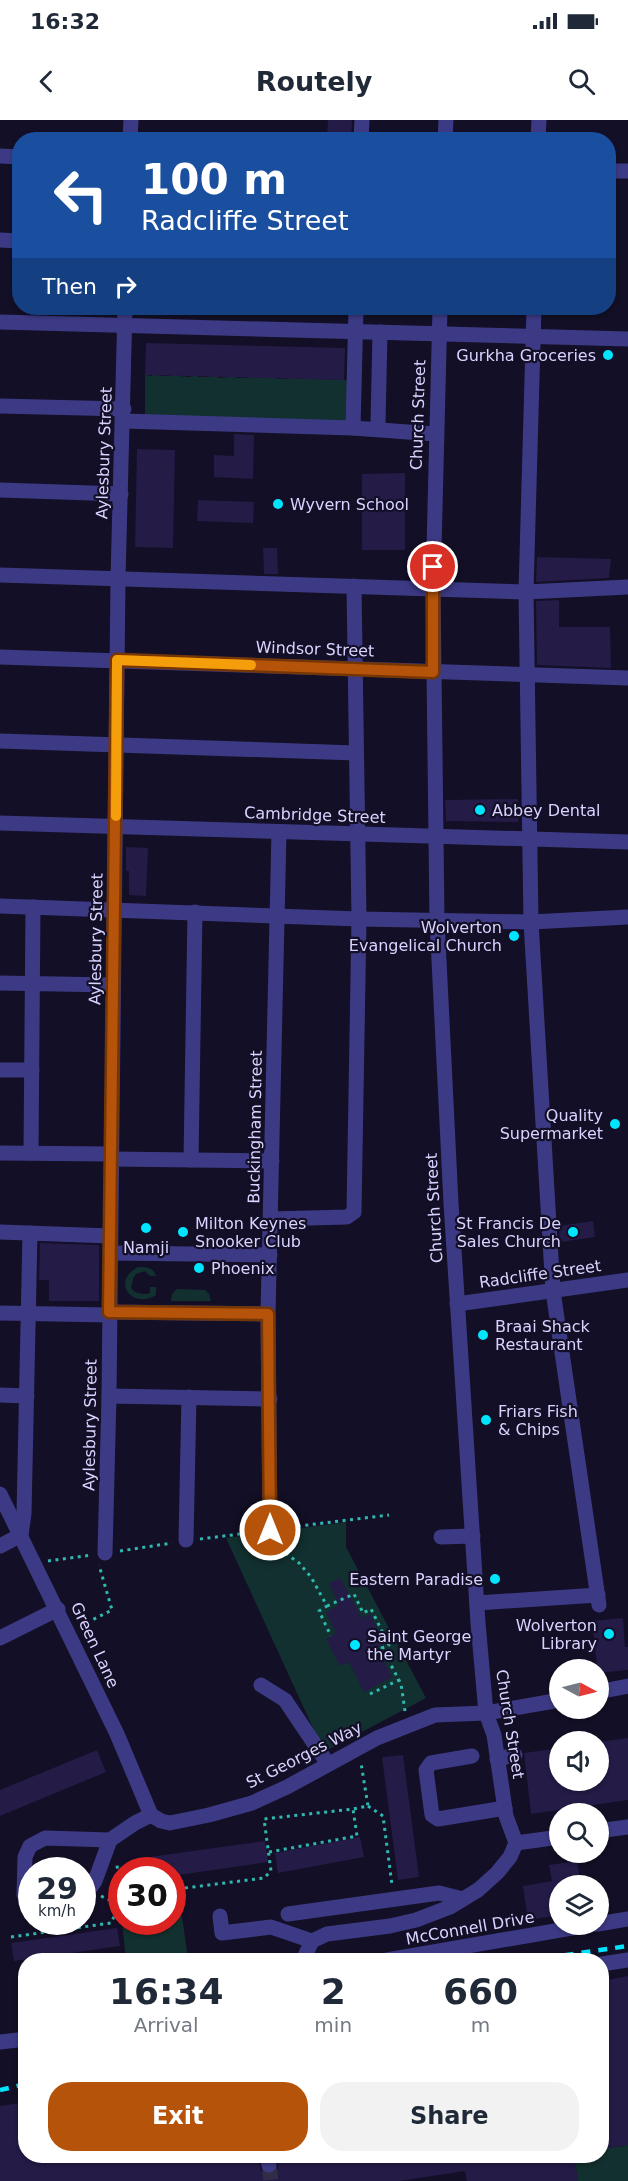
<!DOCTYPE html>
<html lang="en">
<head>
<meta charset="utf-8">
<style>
  :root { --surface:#fff; --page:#f2f2f3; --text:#1f2937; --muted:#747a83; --accent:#b45309 }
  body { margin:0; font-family:"DejaVu Sans",sans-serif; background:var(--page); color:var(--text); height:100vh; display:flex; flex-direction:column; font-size:22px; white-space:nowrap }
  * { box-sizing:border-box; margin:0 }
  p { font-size:20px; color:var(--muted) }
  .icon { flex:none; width:33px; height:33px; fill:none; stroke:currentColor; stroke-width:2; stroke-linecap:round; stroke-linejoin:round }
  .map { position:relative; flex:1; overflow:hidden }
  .sheet { position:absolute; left:18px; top:1833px; width:591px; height:210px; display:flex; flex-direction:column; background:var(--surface); border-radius:24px; box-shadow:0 2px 4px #0004 }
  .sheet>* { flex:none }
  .top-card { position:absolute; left:12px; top:12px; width:604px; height:183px; border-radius:24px; box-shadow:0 2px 4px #0004; background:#1a4fa0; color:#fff; overflow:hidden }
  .needle { width:39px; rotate:97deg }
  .buttons { position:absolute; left:549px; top:1539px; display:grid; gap:12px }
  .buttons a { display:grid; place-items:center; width:60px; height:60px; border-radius:50%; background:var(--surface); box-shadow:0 2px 4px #0004; font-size:30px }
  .speed { position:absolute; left:18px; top:1737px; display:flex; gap:12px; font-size:30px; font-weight:700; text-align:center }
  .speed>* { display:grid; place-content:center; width:78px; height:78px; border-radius:50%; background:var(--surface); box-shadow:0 2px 4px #0004; line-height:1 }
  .speed small { font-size:15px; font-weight:400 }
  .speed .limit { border:9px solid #d22; background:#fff; color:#111 }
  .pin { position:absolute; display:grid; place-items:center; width:51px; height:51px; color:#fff; margin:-26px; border:3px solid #fff; border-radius:50%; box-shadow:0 2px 6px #0007 }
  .me { position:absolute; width:66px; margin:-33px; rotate:0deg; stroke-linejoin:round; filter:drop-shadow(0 0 4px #0008) }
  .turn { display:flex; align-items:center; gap:21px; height:126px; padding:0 30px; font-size:27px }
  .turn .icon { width:78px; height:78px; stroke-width:2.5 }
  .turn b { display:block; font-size:42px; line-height:51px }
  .then { display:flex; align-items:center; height:57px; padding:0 30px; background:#0003; gap:12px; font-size:22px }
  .eta { display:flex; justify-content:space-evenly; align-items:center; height:102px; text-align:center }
  .eta b { font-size:36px; font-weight:600; line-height:42px }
  .action { display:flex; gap:12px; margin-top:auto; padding:12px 30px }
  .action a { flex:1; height:69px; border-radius:24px; background:var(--accent); color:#fff; font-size:24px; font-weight:600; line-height:69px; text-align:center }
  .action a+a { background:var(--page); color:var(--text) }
  .status { display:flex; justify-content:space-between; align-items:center; height:42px; padding:0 30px; background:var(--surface); direction:ltr }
  .status svg { height:16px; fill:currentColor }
  header { display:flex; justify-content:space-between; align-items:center; height:78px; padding:0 30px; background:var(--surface); font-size:27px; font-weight:600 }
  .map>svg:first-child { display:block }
  .green { fill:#12302f }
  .building { fill:#241b47 }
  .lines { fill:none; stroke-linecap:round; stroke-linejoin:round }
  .minor-tunnel { stroke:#312d47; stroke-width:15; stroke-dasharray:15 8; stroke-linecap:butt }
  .path { stroke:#2fb8b0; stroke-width:3; stroke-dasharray:3 4.5; stroke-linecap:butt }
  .minor { stroke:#3d3a85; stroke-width:15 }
  .rail { stroke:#00e5ff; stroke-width:4.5; stroke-dasharray:9 8; stroke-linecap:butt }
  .route-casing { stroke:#753606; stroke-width:15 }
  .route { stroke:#b45309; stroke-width:10 }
  .slow { stroke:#f59e0b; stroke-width:10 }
  .poi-dot { fill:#00e5ff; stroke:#130f26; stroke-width:2 }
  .labels { text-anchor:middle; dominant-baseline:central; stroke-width:4.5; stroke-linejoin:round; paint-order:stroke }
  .poi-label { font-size:16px; fill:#d9d4ff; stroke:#130f26; text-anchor:start }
  .street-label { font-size:16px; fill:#d9d4ff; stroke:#130f26 }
</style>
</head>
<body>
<div class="status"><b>16:32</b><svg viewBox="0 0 49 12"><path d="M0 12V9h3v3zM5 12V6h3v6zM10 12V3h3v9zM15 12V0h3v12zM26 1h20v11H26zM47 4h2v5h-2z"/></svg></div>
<header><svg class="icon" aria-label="back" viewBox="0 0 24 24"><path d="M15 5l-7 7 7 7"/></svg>Routely<svg class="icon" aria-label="search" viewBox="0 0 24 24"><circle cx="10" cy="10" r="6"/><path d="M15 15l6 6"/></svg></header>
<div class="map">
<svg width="628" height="2061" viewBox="0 0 628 2061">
  <rect width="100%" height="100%" fill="#130f26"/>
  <g class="green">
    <path d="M153,240H159V256H171V240L178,241V256L191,257V241L198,257H210L218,242V258L230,257V242H237L236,258H249L250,243H257L256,258H269V243H276L277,259H288L289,243L297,244L296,259H308L315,243V259L347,260L351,308L145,302V255L152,256Z"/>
    <path d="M138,1147C146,1147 153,1147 156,1156H150L145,1151L136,1154L133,1159L131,1168C136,1174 142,1175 150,1173V1167H156V1175C131,1190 111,1161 138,1147Z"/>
    <path d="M177,1169L205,1170L209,1174L211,1181H171L172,1174Z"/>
    <path d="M346,1402V1427L426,1578L324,1632L226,1418Z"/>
    <path d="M181,1789L188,1839L126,1840L122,1802H172L173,1791Z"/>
    <path d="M628,2025V2061H578L574,2036H602V2029Z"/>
  </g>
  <g class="building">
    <path d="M328,0H352L351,20H327Z"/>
    <path d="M146,223L345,228L344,260L145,255Z"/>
    <path d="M234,314L254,315L253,359L214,357V335L234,336Z"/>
    <path d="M137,329L175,330L173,428L135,427Z"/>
    <path d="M405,353V430H362V354Z"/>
    <path d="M198,380L254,382L253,403L197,401Z"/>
    <path d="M263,428H277L278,454H264Z"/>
    <path d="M537,437L611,439L609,458L536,462Z"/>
    <path d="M559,480V507H610L611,548L537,545L536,481Z"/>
    <path d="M518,679V702L446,701L445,680Z"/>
    <path d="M126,727L148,728L146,776L129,775V751H126Z"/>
    <path d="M593,1101L595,1117L560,1122L559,1106Z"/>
    <path d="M40,1123L99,1125V1181H49V1160H39Z"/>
    <path d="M340,1458L362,1498L370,1494L385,1523L377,1527L392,1557L364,1572L349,1542L340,1546L326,1519L336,1513L326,1492L339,1485L329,1463Z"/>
    <path d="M623,1498L625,1527H628V1550L598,1553L592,1501Z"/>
    <path d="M628,1618V1680L531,1694L524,1633L560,1628V1660H598V1622Z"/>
    <path d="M97,1630L106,1652L0,1696V1670Z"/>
    <path d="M403,1635L419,1757L398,1760L382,1637Z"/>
    <path d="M360,1717L364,1737L278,1753L275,1733Z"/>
    <path d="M265,1721L268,1742L172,1756V1750H136L135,1739Z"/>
    <path d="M577,1741L581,1766H560V1795L528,1800L523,1766L552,1761L549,1745Z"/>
    <path d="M117,1808L120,1826L14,1841L11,1823Z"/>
    <path d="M628,1856V2025L602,2029V1861Z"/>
    <path d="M26,1982V2036H258L261,2051L271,2055L278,2048L277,2036H574L578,2061H467L465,2051L399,2061H0V1986Z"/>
  </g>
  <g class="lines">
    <path class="minor-tunnel" d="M269,2045L271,2061"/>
    <g class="path">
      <path d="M283,1408L389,1395"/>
      <path d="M200,1419L256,1412"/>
      <path d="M280,1419L288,1435L299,1443L311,1457L327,1486L319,1491L331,1516"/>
      <path d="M120,1431L172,1423"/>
      <path d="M48,1441L92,1435"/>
      <path d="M327,1486L354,1474L363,1493L371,1489L389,1525L382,1528L401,1564L405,1591"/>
      <path d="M80,1506L112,1490L99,1445"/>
      <path d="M370,1574L399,1560"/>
      <path d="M368,1686L383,1696L392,1765"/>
      <path d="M269,1732L357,1716L353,1689"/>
      <path d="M185,1768L264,1758L271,1751L264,1699L353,1689L368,1686L361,1643"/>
      <path d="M101,1776L122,1786"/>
      <path d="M135,1802H136"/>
      <path d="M11,1817L111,1803L120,1784L117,1744"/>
    </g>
    <g class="minor">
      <path d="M130,20L131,0"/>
      <path d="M361,20L362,0"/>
      <path d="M445,20L446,0"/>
      <path d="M538,20L539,0"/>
      <path d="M0,36L20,37"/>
      <path d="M609,51H628"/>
      <path d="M0,120L20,121"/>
      <path d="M534,188L526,472L531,802L553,1171L599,1485"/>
      <path d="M0,202L628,219"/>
      <path d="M0,286L124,289"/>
      <path d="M124,301L353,308L435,314"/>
      <path d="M378,303L380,212"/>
      <path d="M353,308L356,188"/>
      <path d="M0,370L121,374"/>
      <path d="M0,455L526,472L628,467"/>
      <path d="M0,537L628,558"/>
      <path d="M0,621L356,633"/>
      <path d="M0,703L628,722"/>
      <path d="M0,786L359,799L531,802L628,797"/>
      <path d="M0,863L113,865"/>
      <path d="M0,950H32"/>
      <path d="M0,1033L111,1034"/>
      <path d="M31,1033L33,787"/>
      <path d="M111,1039L272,1041"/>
      <path d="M191,1040L195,792"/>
      <path d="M271,1099L347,1097L354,1092L359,799L354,466"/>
      <path d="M0,1112L110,1116"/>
      <path d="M110,1133L270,1135"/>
      <path d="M457,1184L628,1160"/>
      <path d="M109,1192L268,1194"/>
      <path d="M0,1193L109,1195"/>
      <path d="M0,1275L27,1276"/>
      <path d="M109,1276L270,1279"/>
      <path d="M0,1374L117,1614L151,1695"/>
      <path d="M270,1410L268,1194L279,712"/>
      <path d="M441,1417L473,1416"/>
      <path d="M186,1420L189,1277"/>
      <path d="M0,1426L21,1415L24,1394L30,1113"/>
      <path d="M105,1433L109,1276L118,459L125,188"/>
      <path d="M477,1483L598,1475"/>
      <path d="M0,1518L58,1489"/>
      <path d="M261,1565L285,1580L328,1644"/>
      <path d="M598,1572L628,1566"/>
      <path d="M472,1636L431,1643L426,1650L432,1695L438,1699L505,1688"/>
      <path d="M497,1639L515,1635"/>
      <path d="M151,1695L161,1701L170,1703L209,1695L252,1683L287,1667L377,1618L435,1595L486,1593L560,1580"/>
      <path d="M598,1711L628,1707"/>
      <path d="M516,1723L560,1717"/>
      <path d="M82,1779L95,1761L110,1720"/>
      <path d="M32,1784L28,1783L24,1775L25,1737L30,1726L45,1718L110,1720L135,1703L151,1695"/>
      <path d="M288,1794L439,1773L463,1779"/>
      <path d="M220,1796L222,1813L271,1807L312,1821"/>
      <path d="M598,1804L628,1799"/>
      <path d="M303,1840L312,1821L327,1814L390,1806L416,1800L450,1787L478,1770L497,1753L510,1737L516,1723L506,1696L494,1615L486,1593L478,1503L451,1083L437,800L433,469L440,188"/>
      <path d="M387,1840L595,1804"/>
      <path d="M602,1844L628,1840"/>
      <path d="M0,1922L26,1919"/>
      <path d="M267,2036L269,2045"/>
    </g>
    <g class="rail">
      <path d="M531,1840L628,1826"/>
      <path d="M0,1970L26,1964"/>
    </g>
  </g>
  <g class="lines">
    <defs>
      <path id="route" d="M270,1410L268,1194L109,1192L117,540L433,552V447"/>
    </defs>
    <use href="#route" class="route-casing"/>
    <use href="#route" class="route"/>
    <path class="slow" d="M116,696L117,540L251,545"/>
  </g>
  <g class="poi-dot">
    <circle cx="608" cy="235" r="6"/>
    <circle cx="278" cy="384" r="6"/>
    <circle cx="480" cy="690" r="6"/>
    <circle cx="514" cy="816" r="6"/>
    <circle cx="615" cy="1004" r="6"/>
    <circle cx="146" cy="1108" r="6"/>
    <circle cx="183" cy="1112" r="6"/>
    <circle cx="573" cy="1112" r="6"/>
    <circle cx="199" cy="1148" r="6"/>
    <circle cx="483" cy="1215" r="6"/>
    <circle cx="486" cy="1300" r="6"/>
    <circle cx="495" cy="1459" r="6"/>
    <circle cx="609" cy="1514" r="6"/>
    <circle cx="355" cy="1525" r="6"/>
  </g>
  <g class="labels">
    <g class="poi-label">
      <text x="596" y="235" text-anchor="end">Gurkha Groceries</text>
      <text x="290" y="384">Wyvern School</text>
      <text x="492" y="690">Abbey Dental</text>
      <text x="502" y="807" text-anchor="end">Wolverton<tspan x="502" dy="18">Evangelical Church</tspan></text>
      <text x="603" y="995" text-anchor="end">Quality<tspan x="603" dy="18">Supermarket</tspan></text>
      <text x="195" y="1103">Milton Keynes<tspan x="195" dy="18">Snooker Club</tspan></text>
      <text x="561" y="1103" text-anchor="end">St Francis De<tspan x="561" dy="18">Sales Church</tspan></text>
      <text x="146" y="1127" text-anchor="middle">Namji</text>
      <text x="211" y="1148">Phoenix</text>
      <text x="495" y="1206">Braai Shack<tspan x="495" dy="18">Restaurant</tspan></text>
      <text x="498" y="1291">Friars Fish<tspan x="498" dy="18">&amp; Chips</tspan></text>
      <text x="483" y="1459" text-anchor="end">Eastern Paradise</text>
      <text x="597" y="1505" text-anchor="end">Wolverton<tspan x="597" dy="18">Library</tspan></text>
      <text x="367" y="1516">Saint George<tspan x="367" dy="18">the Martyr</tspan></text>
    </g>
    <g class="street-label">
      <text transform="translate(418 295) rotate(-88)">Church Street</text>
      <text transform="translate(104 333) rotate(-88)">Aylesbury Street</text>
      <text transform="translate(315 529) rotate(2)">Windsor Street</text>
      <text transform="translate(315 695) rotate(2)">Cambridge Street</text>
      <text transform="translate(96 819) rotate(-89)">Aylesbury Street</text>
      <text transform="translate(255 1007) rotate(-89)">Buckingham Street</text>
      <text transform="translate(434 1088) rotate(-93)">Church Street</text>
      <text transform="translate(540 1154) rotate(-8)">Radcliffe Street</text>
      <text transform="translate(90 1305) rotate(-89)">Aylesbury Street</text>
      <text transform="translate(95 1525) rotate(65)">Green Lane</text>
      <text transform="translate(510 1604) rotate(81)">Church Street</text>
      <text transform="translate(304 1635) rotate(-27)">St Georges Way</text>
      <text transform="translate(470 1808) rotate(-10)">McConnell Drive</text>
    </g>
  </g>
</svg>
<div class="buttons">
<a><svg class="needle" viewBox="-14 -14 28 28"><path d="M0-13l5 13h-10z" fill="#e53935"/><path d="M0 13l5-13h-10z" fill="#747a83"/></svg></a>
<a><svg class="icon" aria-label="sound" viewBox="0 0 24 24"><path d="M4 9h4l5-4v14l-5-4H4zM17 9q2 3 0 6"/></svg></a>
<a><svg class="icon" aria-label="search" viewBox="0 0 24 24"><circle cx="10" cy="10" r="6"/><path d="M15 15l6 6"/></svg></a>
<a><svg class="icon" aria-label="layers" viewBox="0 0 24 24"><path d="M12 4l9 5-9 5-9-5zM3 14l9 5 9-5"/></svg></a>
</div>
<div class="speed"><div>29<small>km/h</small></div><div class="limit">30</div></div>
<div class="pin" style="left:433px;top:447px;background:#d93025"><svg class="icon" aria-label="arrive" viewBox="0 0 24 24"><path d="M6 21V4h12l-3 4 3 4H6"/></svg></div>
<svg class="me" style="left:270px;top:1410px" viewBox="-20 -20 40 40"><circle r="17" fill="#b45309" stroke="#fff" stroke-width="3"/><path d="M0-11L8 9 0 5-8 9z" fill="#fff"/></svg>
<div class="top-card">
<div class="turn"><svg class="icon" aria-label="left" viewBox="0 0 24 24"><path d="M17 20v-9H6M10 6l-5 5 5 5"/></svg><div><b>100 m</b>Radcliffe Street</div></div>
<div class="then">Then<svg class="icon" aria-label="right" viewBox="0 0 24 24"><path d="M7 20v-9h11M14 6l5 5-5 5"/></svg></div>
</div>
<section class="sheet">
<div class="eta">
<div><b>16:34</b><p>Arrival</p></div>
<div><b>2</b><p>min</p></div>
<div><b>660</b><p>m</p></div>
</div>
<div class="action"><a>Exit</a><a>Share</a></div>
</section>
</div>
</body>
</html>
